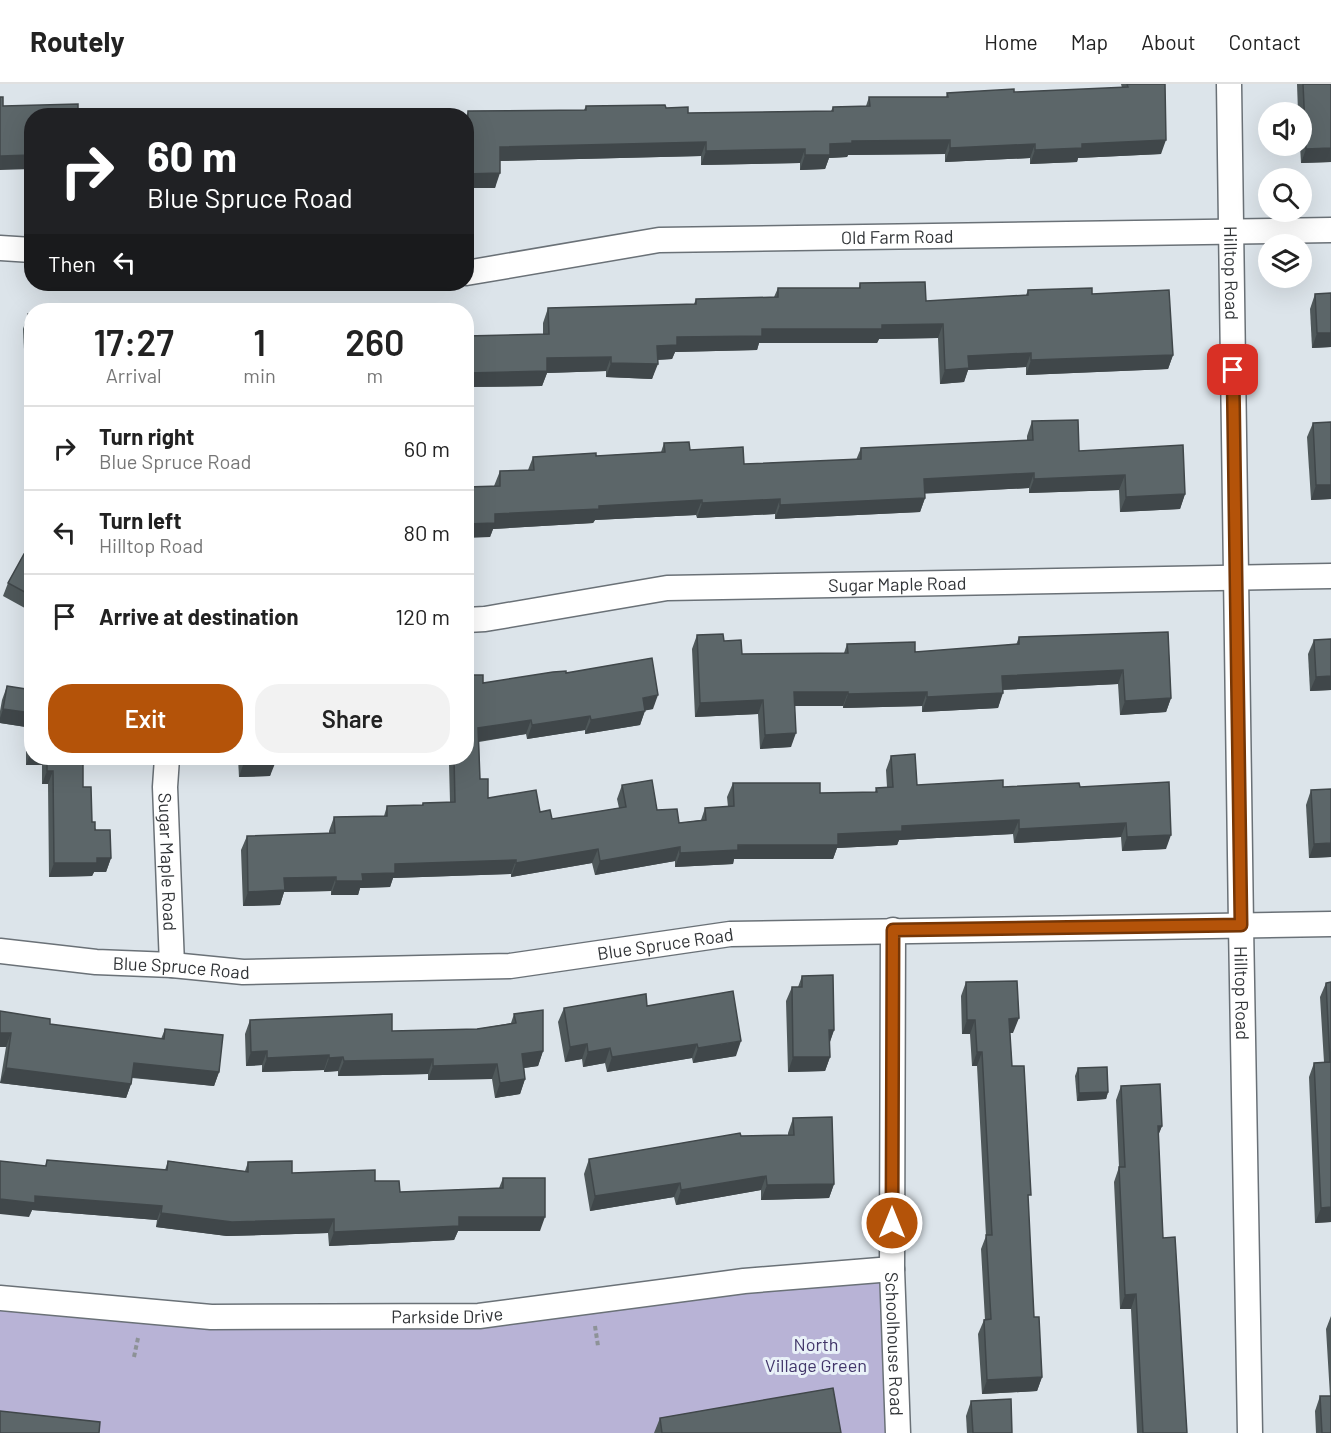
<!DOCTYPE html>
<html lang="en">
<head>
<meta charset="utf-8">
<style>
  :root { --surface:#fff; --page:#f2f2f2; --text:#222; --muted:#767676; --line:#e0e0e0; --accent:#b45309 }
  body { margin:0; font-family:Barlow,sans-serif; background:var(--page); color:var(--text); height:100vh; display:flex; flex-direction:column; font-size:22px; white-space:nowrap }
  * { box-sizing:border-box; margin:0 }
  p { font-size:20px; color:var(--muted) }
  .icon { flex:none; width:33px; height:33px; fill:none; stroke:currentColor; stroke-width:2; stroke-linecap:round; stroke-linejoin:round }
  .map { position:relative; flex:1; overflow:hidden }
  .sheet { position:absolute; left:24px; top:219px; width:450px; height:462px; display:flex; flex-direction:column; background:var(--surface); border-radius:24px; box-shadow:0 6px 24px #0002 }
  .sheet>* { flex:none }
  .banner { position:absolute; left:24px; top:24px; width:450px; height:183px; border-radius:24px; box-shadow:0 6px 24px #0002; background:#202124; color:#fff; overflow:hidden }
  .controls { position:absolute; left:1258px; top:18px; display:grid; gap:12px }
  .controls a { display:grid; place-items:center; width:54px; height:54px; border-radius:50%; background:var(--surface); box-shadow:0 6px 24px #0002; font-size:30px }
  .pin { position:absolute; display:grid; place-items:center; width:51px; height:51px; color:#fff; margin:-26px; border-radius:12px; box-shadow:0 3px 9px #0006 }
  .me { position:absolute; width:66px; margin:-33px; rotate:0deg; stroke-linejoin:round; filter:drop-shadow(0 0 4px #0008) }
  .turn { display:flex; align-items:center; gap:21px; height:126px; padding:0 24px; font-size:27px }
  .turn .icon { width:78px; height:78px; stroke-width:2.5 }
  .turn b { display:block; font-size:42px; line-height:51px }
  .then { display:flex; align-items:center; height:57px; padding:0 24px; background:#0003; gap:12px; font-size:22px }
  .eta { display:flex; justify-content:space-evenly; align-items:center; height:102px; text-align:center }
  .eta b { font-size:36px; font-weight:600; line-height:42px }
  .primary-button { display:flex; gap:12px; margin-top:auto; padding:12px 24px }
  .primary-button a { flex:1; height:69px; border-radius:24px; background:var(--accent); color:#fff; font-size:24px; font-weight:600; line-height:69px; text-align:center }
  .primary-button a+a { background:var(--page); color:var(--text) }
  ul { padding:0; list-style:none }
  li { display:flex; align-items:center; gap:18px; height:84px; padding:0 24px; border-top:2px solid var(--line) }
  li div { flex:1 }
  li b { display:block; font-size:22px }
  li em { font-style:normal }
  header { display:flex; align-items:center; gap:36px; box-sizing:border-box; height:84px; padding:0 30px; background:var(--surface); border-bottom:2px solid var(--line) }
  header strong { font-size:28px }
  nav { display:flex; gap:33px; margin-inline-start:auto; font-size:21px }
  .map>svg:first-child { display:block }
  .green { fill:#b8b3d6 }
  .lines { fill:none; stroke-linecap:round; stroke-linejoin:round }
  .minor-casing { stroke:#6a7177; stroke-width:27 }
  .path { stroke:#8d9297; stroke-width:4; stroke-dasharray:4.5 3; stroke-linecap:butt }
  .minor { stroke:#fff; stroke-width:24 }
  .wall { fill:#4f585a }
  .shaded-wall { fill:#40474a }
  .building { fill:#5c6669; stroke:#40474a; stroke-width:1.5 }
  .route-casing { stroke:#753606; stroke-width:15 }
  .route { stroke:#b45309; stroke-width:10 }
  .labels { text-anchor:middle; dominant-baseline:central; stroke-width:6; stroke-linejoin:round; paint-order:stroke }
  .street-label { font-size:18px; fill:#313437; stroke:#e9f1f8 }
  .park-label { font-size:18px; fill:#413569; stroke:#e9f1f8 }
</style>
</head>
<body>
<header>
<strong>Routely</strong>
<nav><a>Home</a><a>Map</a><a>About</a><a>Contact</a></nav>
</header>
<div class="map">
<svg width="1331" height="1349" viewBox="0 0 1331 1349">
  <rect width="100%" height="100%" fill="#dce4ea"/>
  <path class="green" d="M892,1185L897,1349H0V1218L535,1228Z"/>
  <g class="lines">
    <defs>
      <g id="minor">
        <path id="s1" d="M1229,0L1241,841L1250,1349"/>
        <path d="M0,164L32,166"/>
        <path id="s2" d="M466,189L659,156L1331,146"/>
        <path id="s3" d="M466,536L485,535L667,504L1331,492"/>
        <path id="s4" d="M167,674L165,703L172,881"/>
        <path id="s5" d="M893,846L892,1185L898,1349"/>
        <path id="s6" d="M0,867L96,878L172,881L243,888L510,882L730,850L1331,840"/>
        <path id="s7" d="M0,1214L211,1233L479,1232L744,1197L892,1185"/>
      </g>
    </defs>
    <use href="#minor" class="minor-casing"/>
    <g class="path">
      <path d="M595,1242L598,1262"/>
      <path d="M134,1273L138,1254"/>
    </g>
    <use href="#minor" class="minor"/>
  </g>
  <g class="wall">
    <path d="M1121,0H1165L1161,70L1078,74L1077,78L1030,80V74L945,78V70L848,71L847,73L829,74L825,85L800,86V79L701,81V72L500,77L495,104H466V33L468,27L584,26L586,22L666,24L688,29L831,27L833,23L866,22L869,13H946L947,9L1014,8L1122,4Z"/>
    <path d="M1297,0H1331V78L1301,79L1300,62H1302V28H1298Z"/>
    <path d="M860,199L926,217L1026,211L1028,206L1092,210L1173,271L1168,285L1026,291V283L968,286L964,298L940,300L938,254L879,255L877,259H759L757,266L675,268L672,275L658,276L652,295L606,293V287L547,289L542,302L466,303V252L543,251V239L548,224L694,220L696,215L774,213L778,204H859Z"/>
    <path d="M1315,210L1331,263L1312,264L1310,225Z"/>
    <path d="M28,230H32V285H25L23,245Z"/>
    <path d="M1032,337L1079,367L1185,410L1180,425L1120,428L1119,406L1029,409V404L925,409V414L920,428L775,435V430L697,434L696,431L595,436L593,439L493,445L490,453L494,402L500,387L528,386L533,373L596,372L661,368L664,359L744,380L856,376L861,364L1027,356V352Z"/>
    <path d="M1313,339L1331,415L1311,416L1307,353Z"/>
    <path d="M32,474V528L3,512L8,499Z"/>
    <path d="M1168,548L1171,614L1166,628L1120,631L1118,600L1003,606L998,624L922,628V622L843,624V622H794L791,663L760,665L758,630L695,633L692,565L697,551L724,557L742,570L844,569L847,560L915,568L1016,561L1019,553Z"/>
    <path d="M1331,555V606L1310,607L1308,570L1314,556Z"/>
    <path d="M566,589L653,625L645,626L640,641L585,650V646L527,655L526,650L479,658L480,695L488,714L540,728L552,735L619,724L617,715L622,701L657,726L679,739L701,736L705,724L728,723L727,713L733,699L820,709L875,708L876,704L887,703L886,686L891,672L917,701L1003,703H1080L1166,765L1122,767L1121,753L1014,759L1013,750L899,756L897,761L837,764L833,775H734L733,780L675,783V777L595,791L592,779L511,793V790L393,794L390,803L360,804L358,811H331V807L284,808L280,821L243,822L241,766L247,752L329,749V747L334,733L384,732L387,722L422,721L423,719L450,718L449,680L423,681L422,674L348,678V674H466L483,599Z"/>
    <path d="M7,602L32,606V674H83V703L92,738L111,774L106,788H94L92,792L49,793L48,700H42V681H26V643L0,639V627L2,616Z"/>
    <path d="M238,674H275L270,692L239,693Z"/>
    <path d="M1311,706L1331,773L1309,774L1306,721Z"/>
    <path d="M802,892L834,946L830,958V973L825,987L788,988L786,917L792,903H798Z"/>
    <path d="M966,898L1013,949H1010L1012,982L1028,1118L1034,1233L1042,1293L1037,1307L982,1310L978,1250L984,1236H985L981,1165L986,1152L977,982H972L970,950H962L961,912Z"/>
    <path d="M1331,898V1138L1315,1139L1309,993L1314,979L1324,978L1320,913L1326,899Z"/>
    <path d="M647,922L736,972L693,979L692,974L607,988L605,979L583,983L582,975L565,978L558,938L564,924Z"/>
    <path d="M0,927L50,940L161,955L165,945L219,988L214,1002L132,994L131,1000L126,1014L0,999L6,963Z"/>
    <path d="M514,930L543,967L538,982L524,984L525,995L520,1010L495,1014L492,995L428,996V990L338,992V987L324,988V986L262,988V981L246,982L245,950L250,936L392,947L477,945L511,939Z"/>
    <path d="M1078,984L1108,1008L1106,1015L1077,1017L1075,992Z"/>
    <path d="M1121,1002L1162,1042L1158,1052L1163,1154L1187,1349H1137L1131,1225H1120L1114,1098L1119,1083L1116,1016Z"/>
    <path d="M793,1034L834,1100L829,1114L761,1116V1106L676,1121L674,1113L590,1127L584,1090L589,1075L741,1052H788V1049Z"/>
    <path d="M47,1076L165,1086L168,1077L245,1087L248,1078L292,1089L375,1097L400,1108L499,1104L503,1094L540,1147H458L454,1156L329,1162L328,1149L227,1152L156,1143L157,1136L32,1126L29,1133Z"/>
    <path d="M1331,1232V1349H1316L1315,1327L1320,1312H1330L1326,1245Z"/>
    <path d="M971,1317L1012,1349H967L966,1332Z"/>
    <path d="M660,1334L841,1349H654Z"/>
  </g>
  <g class="shaded-wall">
    <path d="M950,56L945,70L848,71L847,73L829,74L825,85L800,86L805,71L830,60L852,57Z"/>
    <path d="M1166,56L1161,70L1078,74L1077,78L1030,80L1035,66L1082,60Z"/>
    <path d="M706,58L701,72L495,77L500,63Z"/>
    <path d="M1035,60L1030,74L945,78L950,64Z"/>
    <path d="M1331,64V78L1301,79L1306,65Z"/>
    <path d="M805,65L800,79L701,81L706,67Z"/>
    <path d="M32,71V85L0,86V72Z"/>
    <path d="M500,89L495,104H466V90Z"/>
    <path d="M943,240L938,254L879,255L877,259H759L757,266L675,268L672,275L652,276L657,262L677,253L762,245L882,241Z"/>
    <path d="M1317,249H1331V263L1312,264Z"/>
    <path d="M1031,269L1026,283L968,286L964,298L940,300L945,286L968,272Z"/>
    <path d="M30,271H32V285H25Z"/>
    <path d="M1173,271L1168,285L1026,291L1031,276Z"/>
    <path d="M611,273L606,287L547,289L542,302L466,303V289L547,274Z"/>
    <path d="M611,279L658,280L652,295L606,293Z"/>
    <path d="M1034,389L1029,404L919,410L924,395Z"/>
    <path d="M1125,391L1119,406L1029,409L1034,395Z"/>
    <path d="M1316,401H1331V415L1311,416Z"/>
    <path d="M1185,410L1180,425L1120,428L1126,413Z"/>
    <path d="M925,414L920,428L775,435L780,421Z"/>
    <path d="M780,415L775,430L697,434L702,419Z"/>
    <path d="M702,416L696,431L595,436L593,439L493,445L490,453L466,454V440L495,430L599,422Z"/>
    <path d="M1123,586L1118,600L997,606L1002,592Z"/>
    <path d="M1331,592V606L1310,607L1316,593Z"/>
    <path d="M794,608H848L843,622H788Z"/>
    <path d="M927,608L922,622L843,624L848,610Z"/>
    <path d="M1003,609L998,624L922,628L927,613Z"/>
    <path d="M658,611L653,625L638,628L643,614Z"/>
    <path d="M1171,614L1166,628L1120,631L1125,617Z"/>
    <path d="M763,616L758,630L695,633L700,619Z"/>
    <path d="M3,625L31,629L26,643L0,639V634Z"/>
    <path d="M645,627L640,641L585,650L591,636Z"/>
    <path d="M590,632L585,646L527,655L532,641Z"/>
    <path d="M531,636L526,650L473,658L478,644Z"/>
    <path d="M796,649L791,663L760,665L765,651Z"/>
    <path d="M31,667L32,674H45L42,681H26Z"/>
    <path d="M350,674H423H422L348,678Z"/>
    <path d="M425,674H451L449,680L423,681Z"/>
    <path d="M276,677L270,692L239,693L244,678Z"/>
    <path d="M47,687H53L48,700H42Z"/>
    <path d="M1019,736L1013,750L899,756L897,761L837,764L833,775H734L733,780L675,783L680,769L902,742Z"/>
    <path d="M1126,739L1121,753L1014,759L1019,745Z"/>
    <path d="M1171,751L1166,765L1122,767L1127,753Z"/>
    <path d="M1331,759V773L1309,774L1314,760Z"/>
    <path d="M680,763L675,777L595,791L600,777Z"/>
    <path d="M598,765L592,779L511,793L516,779Z"/>
    <path d="M97,774H111L106,788H94L92,792L49,793L54,779Z"/>
    <path d="M516,776L511,790L393,794L390,803L360,804L358,811H331L336,797L395,780Z"/>
    <path d="M336,793L331,807L284,808L280,821L243,822L248,808L284,794Z"/>
    <path d="M1019,934L1013,949H1004L1009,935Z"/>
    <path d="M967,936H975L970,950H962Z"/>
    <path d="M829,946H834L829,960Z"/>
    <path d="M0,949H11L6,963H0Z"/>
    <path d="M741,957L736,972L693,979L698,964Z"/>
    <path d="M587,960L582,975L565,978L570,963Z"/>
    <path d="M697,960L692,974L607,988L612,973Z"/>
    <path d="M610,964L605,979L583,983L588,968Z"/>
    <path d="M267,967L262,981L246,982L251,968Z"/>
    <path d="M543,967L538,982L517,985L522,970Z"/>
    <path d="M977,968H982L977,982H972Z"/>
    <path d="M329,971L324,986L262,988L267,974Z"/>
    <path d="M343,973L338,987L324,988L329,974Z"/>
    <path d="M793,973H830L825,987L788,988Z"/>
    <path d="M433,975L428,990L338,992L344,977Z"/>
    <path d="M134,979L219,988L214,1002L129,993Z"/>
    <path d="M497,980L492,995L428,996L433,982Z"/>
    <path d="M6,984L131,1000L126,1014L0,999Z"/>
    <path d="M525,995L520,1010L495,1014L500,999Z"/>
    <path d="M1108,1008L1106,1015L1077,1017L1079,1009Z"/>
    <path d="M1158,1042H1162L1156,1056Z"/>
    <path d="M766,1092L761,1106L676,1121L681,1106Z"/>
    <path d="M680,1099L674,1113L590,1127L595,1112Z"/>
    <path d="M834,1100L829,1114L761,1116L767,1101Z"/>
    <path d="M35,1112L162,1122L157,1136L32,1126L29,1133L0,1130V1115Z"/>
    <path d="M1331,1123V1138L1315,1139L1321,1124Z"/>
    <path d="M161,1129L334,1135L328,1149L227,1152L156,1143Z"/>
    <path d="M459,1133H545L540,1147H458L454,1156L329,1162L334,1148Z"/>
    <path d="M1136,1210L1131,1225H1120L1125,1211Z"/>
    <path d="M1042,1293L1037,1307L982,1310L987,1296Z"/>
  </g>
  <g class="building">
    <path d="M1127,0H1165L1166,56L1082,60V64L1035,66V60L950,64V56L852,57V59L830,60V71H805V65L706,67V58L500,63V89L466,90V39H468V27L586,26V22L665,21L666,24L688,23V29L833,27V23L870,22L869,13H948L947,9L1014,5V8L1128,3Z"/>
    <path d="M1303,0H1331V64L1306,65Z"/>
    <path d="M0,13H3V22L78,20V32H32V71L0,72Z"/>
    <path d="M170,30V32H104Z"/>
    <path d="M925,198L926,217L1028,211V206L1092,204V210L1169,206L1173,271L1031,276V269L968,272L969,284L945,286L943,240L882,241V245H762V252L677,253V261L657,262L658,280L611,279V273L547,274V287L466,289V252L549,250L548,224L696,220V215L778,213V204H860V199Z"/>
    <path d="M1331,209V249H1317L1315,210Z"/>
    <path d="M28,230H32V271H30Z"/>
    <path d="M1078,336L1079,367L1183,361L1185,410L1126,413L1125,391L1034,395V389L924,395L925,414L780,421V415L702,419V416L599,422V425L495,430V439L466,440V403L500,402V387L534,386L533,373L596,369V372L665,368L664,359L689,358L690,366L743,363L744,380L861,375V364L1033,356L1032,337Z"/>
    <path d="M1331,338V401H1316L1313,339Z"/>
    <path d="M24,470L32,474V512L8,499Z"/>
    <path d="M1168,548L1171,614L1125,617L1123,586L1002,592L1003,609L927,613V608L848,610V608H794L796,649L765,651L763,616L700,619L697,551L723,550L724,557L741,556L742,570L848,569L847,560L915,558V568L1019,560V553Z"/>
    <path d="M1331,555V592L1316,593L1314,556Z"/>
    <path d="M652,574L658,611L643,614L645,627L591,636L590,632L532,641L531,636L478,644L480,695H488V714L536,706L540,728L550,726L552,735L626,723L622,701L652,696L657,726L677,725L679,739L706,736L705,724L734,722L733,699H820V709L877,708L876,704L893,703L891,672L915,670L917,701L1003,696V703L1079,699L1080,703L1169,698L1171,751L1127,753L1126,739L1019,745V736L902,742V747L838,750V761H738V766L680,769V763L600,777L598,765L516,779V776L395,780V789L362,790L363,797H336V793L284,794L285,806L248,808L247,752L335,749L334,733L387,732V722L423,721V719L455,718L454,674H466V591H483V599L553,588L566,587V589Z"/>
    <path d="M7,602L32,606V667L31,629L3,625Z"/>
    <path d="M47,674H83V703H91L92,738H95V746H110L111,774H97V779H54L53,687H47Z"/>
    <path d="M244,674H275L276,677L244,678Z"/>
    <path d="M1331,705V759L1314,760L1311,706Z"/>
    <path d="M833,891L834,946H829L830,973H793L792,903H802V892Z"/>
    <path d="M1017,897L1019,934L1009,935L1012,982H1024L1031,1111H1028L1034,1233H1039L1042,1293L987,1296L984,1236L991,1235L986,1151H992L982,968H977L975,936H967L966,898Z"/>
    <path d="M1331,898V1123L1321,1124L1314,979L1330,978L1326,899Z"/>
    <path d="M733,907L741,957L698,964L697,960L612,973L610,964L588,968L587,960L570,963L564,924L646,910L647,922Z"/>
    <path d="M543,926V967L522,970L525,995L500,999L497,980L433,982V975L344,977L343,973L329,974V971L267,974V967L251,968L250,936L392,930V947L477,945L516,939L514,930Z"/>
    <path d="M0,927L50,935V940L164,955L165,945L223,951L219,988L134,979L131,1000L6,984L11,949H0Z"/>
    <path d="M1107,983L1108,1008L1079,1009L1078,984Z"/>
    <path d="M1160,1000L1162,1042H1158L1163,1154L1175,1153L1187,1349H1143L1136,1210L1125,1211L1119,1083H1125L1121,1002Z"/>
    <path d="M832,1033L834,1100L767,1101L766,1092L681,1106L680,1099L595,1112L589,1075L740,1049L741,1052L794,1051L793,1034Z"/>
    <path d="M47,1076L167,1086L168,1077L248,1088V1078L292,1077V1089L375,1086V1097H399L400,1108L503,1104V1094H545V1133H459V1142L334,1148V1135L232,1138L161,1129L162,1122L35,1112V1119L0,1115V1077L46,1082Z"/>
    <path d="M833,1304L841,1349H662L660,1334Z"/>
    <path d="M1320,1312H1331V1349H1322Z"/>
    <path d="M1011,1315L1012,1349H973L971,1317Z"/>
    <path d="M0,1327L100,1338L99,1349H0Z"/>
  </g>
  <g class="lines">
    <defs>
      <path id="route" d="M892,1139L893,846L1241,841L1233,286"/>
    </defs>
    <use href="#route" class="route-casing"/>
    <use href="#route" class="route"/>
  </g>
  <g class="labels">
    <g class="street-label">
      <text stroke="none"><textPath href="#s2" startOffset="434">Old Farm Road</textPath></text>
      <text stroke="none"><textPath href="#s1" startOffset="189">Hilltop Road</textPath></text>
      <text stroke="none"><textPath href="#s3" startOffset="434">Sugar Maple Road</textPath></text>
      <text stroke="none"><textPath href="#s4" startOffset="104">Sugar Maple Road</textPath></text>
      <text stroke="none"><textPath href="#s6" startOffset="668">Blue Spruce Road</textPath></text>
      <text stroke="none"><textPath href="#s6" startOffset="182">Blue Spruce Road</textPath></text>
      <text stroke="none"><textPath href="#s1" startOffset="909">Hilltop Road</textPath></text>
      <text stroke="none"><textPath href="#s7" startOffset="448">Parkside Drive</textPath></text>
      <text stroke="none"><textPath href="#s5" startOffset="414">Schoolhouse Road</textPath></text>
    </g>
    <g class="park-label">
      <text x="816" y="1260">North<tspan x="816" dy="21">Village Green</tspan></text>
    </g>
  </g>
</svg>
<div class="controls">
<a><svg class="icon" aria-label="sound" viewBox="0 0 24 24"><path d="M4 9h4l5-4v14l-5-4H4zM17 9q2 3 0 6"/></svg></a>
<a><svg class="icon" aria-label="search" viewBox="0 0 24 24"><circle cx="10" cy="10" r="6"/><path d="M15 15l6 6"/></svg></a>
<a><svg class="icon" aria-label="layers" viewBox="0 0 24 24"><path d="M12 4l9 5-9 5-9-5zM3 14l9 5 9-5"/></svg></a>
</div>
<div class="pin" style="left:1233px;top:286px;background:#d93025"><svg class="icon" aria-label="arrive" viewBox="0 0 24 24"><path d="M6 21V4h12l-3 4 3 4H6"/></svg></div>
<svg class="me" style="left:892px;top:1139px" viewBox="-20 -20 40 40"><circle r="17" fill="#b45309" stroke="#fff" stroke-width="3"/><path d="M0-11L8 9 0 5-8 9z" fill="#fff"/></svg>
<div class="banner">
<div class="turn"><svg class="icon" aria-label="right" viewBox="0 0 24 24"><path d="M7 20v-9h11M14 6l5 5-5 5"/></svg><div><b>60 m</b>Blue Spruce Road</div></div>
<div class="then">Then<svg class="icon" aria-label="left" viewBox="0 0 24 24"><path d="M17 20v-9H6M10 6l-5 5 5 5"/></svg></div>
</div>
<section class="sheet">
<div class="eta">
<div><b>17:27</b><p>Arrival</p></div>
<div><b>1</b><p>min</p></div>
<div><b>260</b><p>m</p></div>
</div>
<ul>
<li><svg class="icon" aria-label="right" viewBox="0 0 24 24"><path d="M7 20v-9h11M14 6l5 5-5 5"/></svg><div><b>Turn right</b><p>Blue Spruce Road</p></div><em>60 m</em></li>
<li><svg class="icon" aria-label="left" viewBox="0 0 24 24"><path d="M17 20v-9H6M10 6l-5 5 5 5"/></svg><div><b>Turn left</b><p>Hilltop Road</p></div><em>80 m</em></li>
<li><svg class="icon" aria-label="arrive" viewBox="0 0 24 24"><path d="M6 21V4h12l-3 4 3 4H6"/></svg><div><b>Arrive at destination</b></div><em>120 m</em></li>
</ul>
<div class="primary-button"><a>Exit</a><a>Share</a></div>
</section>
</div>
</body>
</html>
